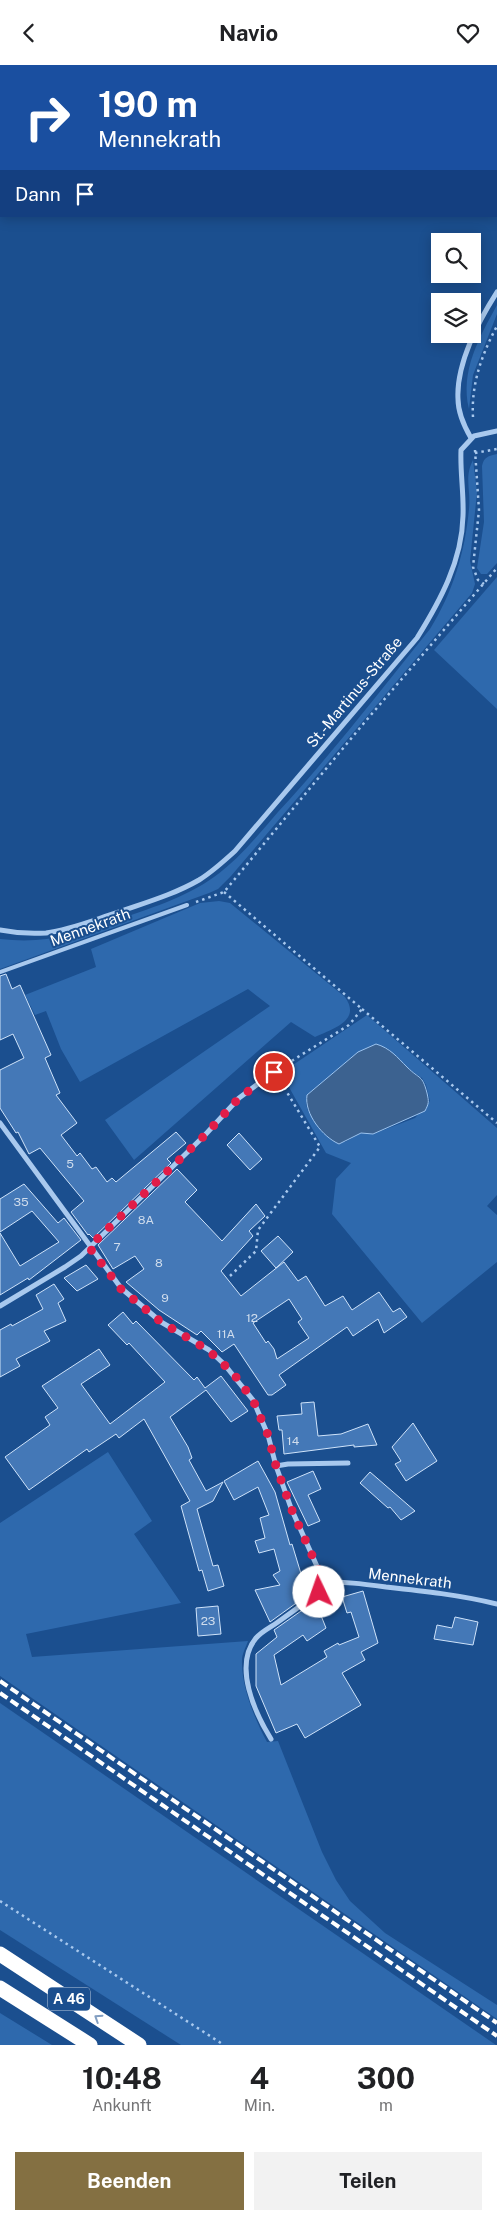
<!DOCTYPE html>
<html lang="de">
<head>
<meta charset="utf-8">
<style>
  :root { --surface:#fff; --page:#f2f2f2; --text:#202124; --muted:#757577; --accent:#847042 }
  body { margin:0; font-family:"Public Sans",sans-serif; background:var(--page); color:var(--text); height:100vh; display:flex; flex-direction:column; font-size:19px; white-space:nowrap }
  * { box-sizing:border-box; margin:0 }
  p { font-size:16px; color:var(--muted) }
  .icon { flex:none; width:28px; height:28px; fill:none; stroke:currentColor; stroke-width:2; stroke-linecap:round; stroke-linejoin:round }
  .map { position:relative; height:1980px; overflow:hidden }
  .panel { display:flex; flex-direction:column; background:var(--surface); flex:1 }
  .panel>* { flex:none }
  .top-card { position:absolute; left:0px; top:0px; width:498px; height:152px; box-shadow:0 2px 12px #0003; background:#1a4fa0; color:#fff; overflow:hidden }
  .buttons { position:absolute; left:431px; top:168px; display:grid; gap:10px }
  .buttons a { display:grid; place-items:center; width:50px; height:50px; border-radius:0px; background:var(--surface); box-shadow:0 2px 12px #0003; font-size:25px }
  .pin { position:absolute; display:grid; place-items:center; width:42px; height:42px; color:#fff; margin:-21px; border:2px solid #fff; border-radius:50%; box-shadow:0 1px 5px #0007 }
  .me { position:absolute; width:55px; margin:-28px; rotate:357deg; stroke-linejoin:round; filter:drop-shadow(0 0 4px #0008) }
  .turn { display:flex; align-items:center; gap:18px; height:105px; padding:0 15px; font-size:22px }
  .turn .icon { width:65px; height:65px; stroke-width:2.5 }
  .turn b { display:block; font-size:35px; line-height:42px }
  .then { display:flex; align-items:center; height:48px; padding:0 15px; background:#0003; gap:10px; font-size:19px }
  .eta { display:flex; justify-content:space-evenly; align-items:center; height:85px; text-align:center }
  .eta b { font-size:30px; font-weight:700; line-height:35px }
  .action { display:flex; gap:10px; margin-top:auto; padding:10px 15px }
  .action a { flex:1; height:58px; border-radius:0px; background:var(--accent); color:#fff; font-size:20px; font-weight:700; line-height:58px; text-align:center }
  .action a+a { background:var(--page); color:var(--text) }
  header { display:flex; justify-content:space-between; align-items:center; height:65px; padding:0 15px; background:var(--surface); font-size:22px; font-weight:700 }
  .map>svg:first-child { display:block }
  .green { fill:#2e69ad; fill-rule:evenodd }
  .water { fill:#3c6290; stroke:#9cc4f0 }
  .building { fill:#4478b7; stroke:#cfe3fa; fill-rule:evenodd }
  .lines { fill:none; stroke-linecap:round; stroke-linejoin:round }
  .path { stroke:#a9c9ee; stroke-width:2.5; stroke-dasharray:2.5 4; stroke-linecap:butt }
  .service { stroke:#a9c9ee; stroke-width:4 }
  .minor { stroke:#a9c9ee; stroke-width:5 }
  .motorway { stroke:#fff; stroke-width:15 }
  .rail { stroke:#fff; stroke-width:4; stroke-dasharray:9 4; stroke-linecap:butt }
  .oneway { stroke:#829ec1 }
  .route { stroke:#e11d48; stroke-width:9; stroke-dasharray:0 16.2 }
  .labels { text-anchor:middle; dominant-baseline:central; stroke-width:4; stroke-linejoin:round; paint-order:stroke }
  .number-label { font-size:12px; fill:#d0dded }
  .shield { fill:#1b4f8f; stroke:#bbcadd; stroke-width:1 }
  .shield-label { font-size:14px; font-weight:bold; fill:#fff }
  .street-label { font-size:15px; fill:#fff; stroke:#1b4f8f }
</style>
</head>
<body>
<header><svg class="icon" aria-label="back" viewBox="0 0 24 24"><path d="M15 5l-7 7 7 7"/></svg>Navio<svg class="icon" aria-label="heart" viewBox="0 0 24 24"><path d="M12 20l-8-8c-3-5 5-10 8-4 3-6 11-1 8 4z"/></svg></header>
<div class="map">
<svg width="497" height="1980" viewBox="0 0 497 1980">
  <rect width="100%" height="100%" fill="#1b4f8f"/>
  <g class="green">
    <path d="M497,240V249L473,310L469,344C460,306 479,273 497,240Z"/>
    <path d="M497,389V498L487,509H481L477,503L484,457L482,401C484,392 488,391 497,389Z"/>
    <path d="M473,395L477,427L470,496L475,519L472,528L231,811L218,824L209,828L0,904V874C45,879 72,870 114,856C148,844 185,833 214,812C239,794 258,770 278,747C332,689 380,626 430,564C453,527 465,487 469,444C471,425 464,412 473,395Z"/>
    <path d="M497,512V644L434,585Z"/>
    <path d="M219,836L230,838L345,932C362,956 332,964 315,972L291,957L134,1095L105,1055L270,941L248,924L80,1017L61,984L46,946L35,950L25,930L96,902L91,884L200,838Z"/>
    <path d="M367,950L497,1063V1130L487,1141L497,1150V1197L422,1258L332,1149L336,1114L351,1098L326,1088L281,1008ZM387,983L410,1005L422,1013L426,1020L430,1036L415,1053L373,1069L361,1068L345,1077L308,1046L306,1039L307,1030L358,987Z"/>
    <path d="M108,1387L152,1456L134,1469L181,1538L26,1569L32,1592L248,1576C246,1582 242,1589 242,1595C241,1621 255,1655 267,1677L278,1676L322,1787L336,1815L350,1836L385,1868L497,1940V1954L0,1611V1458Z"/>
    <path d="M0,1638L496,1980H181L0,1865Z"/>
    <path d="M0,1948L52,1980H0Z"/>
  </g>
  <path class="water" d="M376,979C390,983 397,992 407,1002C420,1015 422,1009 427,1028C429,1037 429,1038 425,1046L373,1069L361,1068L339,1079C323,1072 304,1049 307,1030L358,987Z"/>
  <g class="building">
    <path d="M6,909L12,924L20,920L51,990L45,993L60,1028L56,1030L77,1058L61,1070L77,1091L80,1088L92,1104L96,1102L107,1117L112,1113L116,1117L176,1067L186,1078L167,1094L171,1098L93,1173L89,1169L88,1170L71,1147L84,1136L40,1083L29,1089L18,1067L16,1068L0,1043V1005L24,993L13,969L0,975V911Z"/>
    <path d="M239,1068L262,1094L250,1105L227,1080Z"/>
    <path d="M177,1104L197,1125L185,1137L222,1176L256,1139L265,1151L249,1166L253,1171L221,1206L241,1231L284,1197L298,1216L306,1211L325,1241L343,1231L352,1245L379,1227L393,1247L400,1243L407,1252L384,1268L378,1254L353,1271L347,1262L279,1310L286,1320L272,1330H268L234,1279L222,1287L201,1266L197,1270L159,1245L126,1217L144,1204L135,1191L113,1204L98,1180ZM289,1234L302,1254L298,1257L309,1273L277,1294L274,1284L268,1276L266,1278L253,1258Z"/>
    <path d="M24,1119L58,1158L64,1153L81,1175L29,1215L28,1213L0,1230V1168L20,1201L59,1177L32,1146L0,1167V1134Z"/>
    <path d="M278,1171L293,1187L276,1203L261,1186Z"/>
    <path d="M86,1200L98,1214L77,1226L64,1213Z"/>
    <path d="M54,1219L64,1234L58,1238L66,1256L44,1266L50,1276L16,1294L20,1301L0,1312V1265L11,1259L12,1261L43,1244L36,1230Z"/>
    <path d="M123,1247L133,1259L136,1256L194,1315L197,1312L205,1323L221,1311L248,1346L231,1357L206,1325L170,1352L188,1382L192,1393L189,1395L206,1426L223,1417L213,1436L197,1444L213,1501L218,1500L224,1521L208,1526L202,1505L199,1506L181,1441L190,1436L144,1354L119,1373L116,1369L89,1387L87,1384L29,1425L5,1392L50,1360L45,1352L58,1343L42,1321L99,1284L110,1300L81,1319L110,1359L165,1317L129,1278L127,1280L108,1260Z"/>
    <path d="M314,1337L318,1371L341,1369L368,1359L377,1380L354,1382V1380L284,1389L282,1365H279L277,1351L302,1349L301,1338Z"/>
    <path d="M413,1358L437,1396L406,1416L395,1399L401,1396L392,1382Z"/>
    <path d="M258,1396L275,1427L290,1480L292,1479L302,1512L297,1515L306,1531L270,1557L255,1525L280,1520L273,1510L280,1506L274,1484L259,1488L255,1476L265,1473L260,1453L269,1450L258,1422L234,1435L224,1416Z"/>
    <path d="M313,1406L321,1424L308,1430L320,1456L308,1461L287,1417Z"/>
    <path d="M370,1407L415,1446L401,1455L390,1442L388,1443L360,1418Z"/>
    <path d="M363,1526L378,1578L361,1587L365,1595L342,1608L361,1640L305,1673L297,1659L276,1668L256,1621V1589L277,1572L274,1565L311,1539L314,1546L318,1543L326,1563L307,1576L303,1570L274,1590L281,1620L327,1592L324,1586L338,1578L339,1580L359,1572L351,1547L347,1548L342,1532Z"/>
    <path d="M218,1541L221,1569L198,1571L196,1543Z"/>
    <path d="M455,1552L478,1557L473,1580L434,1574L437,1560L452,1563Z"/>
  </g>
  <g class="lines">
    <g class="path">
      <path d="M473,352C471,319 482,289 497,261"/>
      <path d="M475,385L479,445L473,502L478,515L484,519"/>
      <path d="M475,388L497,384"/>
      <path d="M224,827L362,944L349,960L282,1002"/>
      <path d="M196,837L224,827L364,658L497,503"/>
      <path d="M362,944L497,1058"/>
      <path d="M230,1211L256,1186L258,1165L320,1082L279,1014"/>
      <path d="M0,1836L224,1980"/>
    </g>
    <path class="service" d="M0,907L187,840"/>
    <g class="minor">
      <path d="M471,373C464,361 458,348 458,334C456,299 479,255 497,227"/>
      <path d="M0,865C15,868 30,869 46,868C70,865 94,855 116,848C144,838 173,830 199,815C212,807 223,797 235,786L417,573C440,536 462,496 463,451C464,429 460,407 461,385L474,371L497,366"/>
      <path d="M0,1058L121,1223L161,1257L209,1285L224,1299L253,1335L268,1370L276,1401L291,1443L320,1508L319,1527C306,1537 292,1547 278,1557C271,1562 262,1566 256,1573C233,1601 255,1648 271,1674"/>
      <path d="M0,1241L65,1202L81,1191L205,1070L239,1033L274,1007"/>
      <path d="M276,1401L288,1399L348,1398"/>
      <path d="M320,1518C342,1516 364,1519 386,1522C423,1526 460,1530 497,1539"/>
    </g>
    <g class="motorway">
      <path d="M0,1889L139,1980"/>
      <path d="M0,1923L90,1980"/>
    </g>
    <g class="rail">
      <path d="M0,1616L497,1958"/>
      <path d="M0,1628L497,1971"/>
    </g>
  </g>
  <defs><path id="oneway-chevron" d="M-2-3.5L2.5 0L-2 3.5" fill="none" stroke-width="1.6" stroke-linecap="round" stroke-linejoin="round" transform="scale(1.25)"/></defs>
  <use class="oneway" href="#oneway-chevron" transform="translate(98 1953) rotate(-147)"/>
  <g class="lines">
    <path class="route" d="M274,1007L239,1033L205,1070L89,1182L121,1224L161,1257L208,1285L233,1308L253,1335L268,1370L276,1401L291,1443L320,1508L319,1527"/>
  </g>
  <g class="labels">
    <g class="number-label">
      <text x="70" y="1099">5</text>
      <text x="21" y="1137">35</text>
      <text x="146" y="1155">8A</text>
      <text x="117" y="1182">7</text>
      <text x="159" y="1198">8</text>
      <text x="165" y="1233">9</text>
      <text x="252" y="1253">12</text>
      <text x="226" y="1269">11A</text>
      <text x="293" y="1376">14</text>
      <text x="208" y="1556">23</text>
    </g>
    <rect class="shield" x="48" y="1922.5" width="42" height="23" rx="4"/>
    <g class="shield-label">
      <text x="69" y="1934">A 46</text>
    </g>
    <g class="street-label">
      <text transform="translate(354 627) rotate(-50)">St.-Martinus-Straße</text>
      <text transform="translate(90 862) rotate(-20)">Mennekrath</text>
      <text transform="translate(410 1513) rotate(7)">Mennekrath</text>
    </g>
  </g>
</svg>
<div class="buttons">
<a><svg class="icon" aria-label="search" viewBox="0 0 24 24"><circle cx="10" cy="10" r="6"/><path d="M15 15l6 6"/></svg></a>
<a><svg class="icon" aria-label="layers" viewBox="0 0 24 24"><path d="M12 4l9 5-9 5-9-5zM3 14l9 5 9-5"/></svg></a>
</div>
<div class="pin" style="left:274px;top:1007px;background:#d93025"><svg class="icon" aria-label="arrive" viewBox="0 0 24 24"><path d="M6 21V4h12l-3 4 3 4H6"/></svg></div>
<svg class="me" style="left:319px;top:1527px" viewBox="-20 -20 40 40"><circle r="19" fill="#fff"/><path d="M0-13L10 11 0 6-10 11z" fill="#e11d48"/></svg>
<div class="top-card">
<div class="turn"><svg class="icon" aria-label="right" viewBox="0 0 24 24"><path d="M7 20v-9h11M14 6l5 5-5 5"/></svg><div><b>190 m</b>Mennekrath</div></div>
<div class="then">Dann<svg class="icon" aria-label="arrive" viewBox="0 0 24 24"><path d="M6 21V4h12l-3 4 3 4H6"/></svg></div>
</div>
</div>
<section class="panel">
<div class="eta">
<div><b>10:48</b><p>Ankunft</p></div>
<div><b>4</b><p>Min.</p></div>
<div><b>300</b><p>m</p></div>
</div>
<div class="action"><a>Beenden</a><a>Teilen</a></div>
</section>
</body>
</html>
